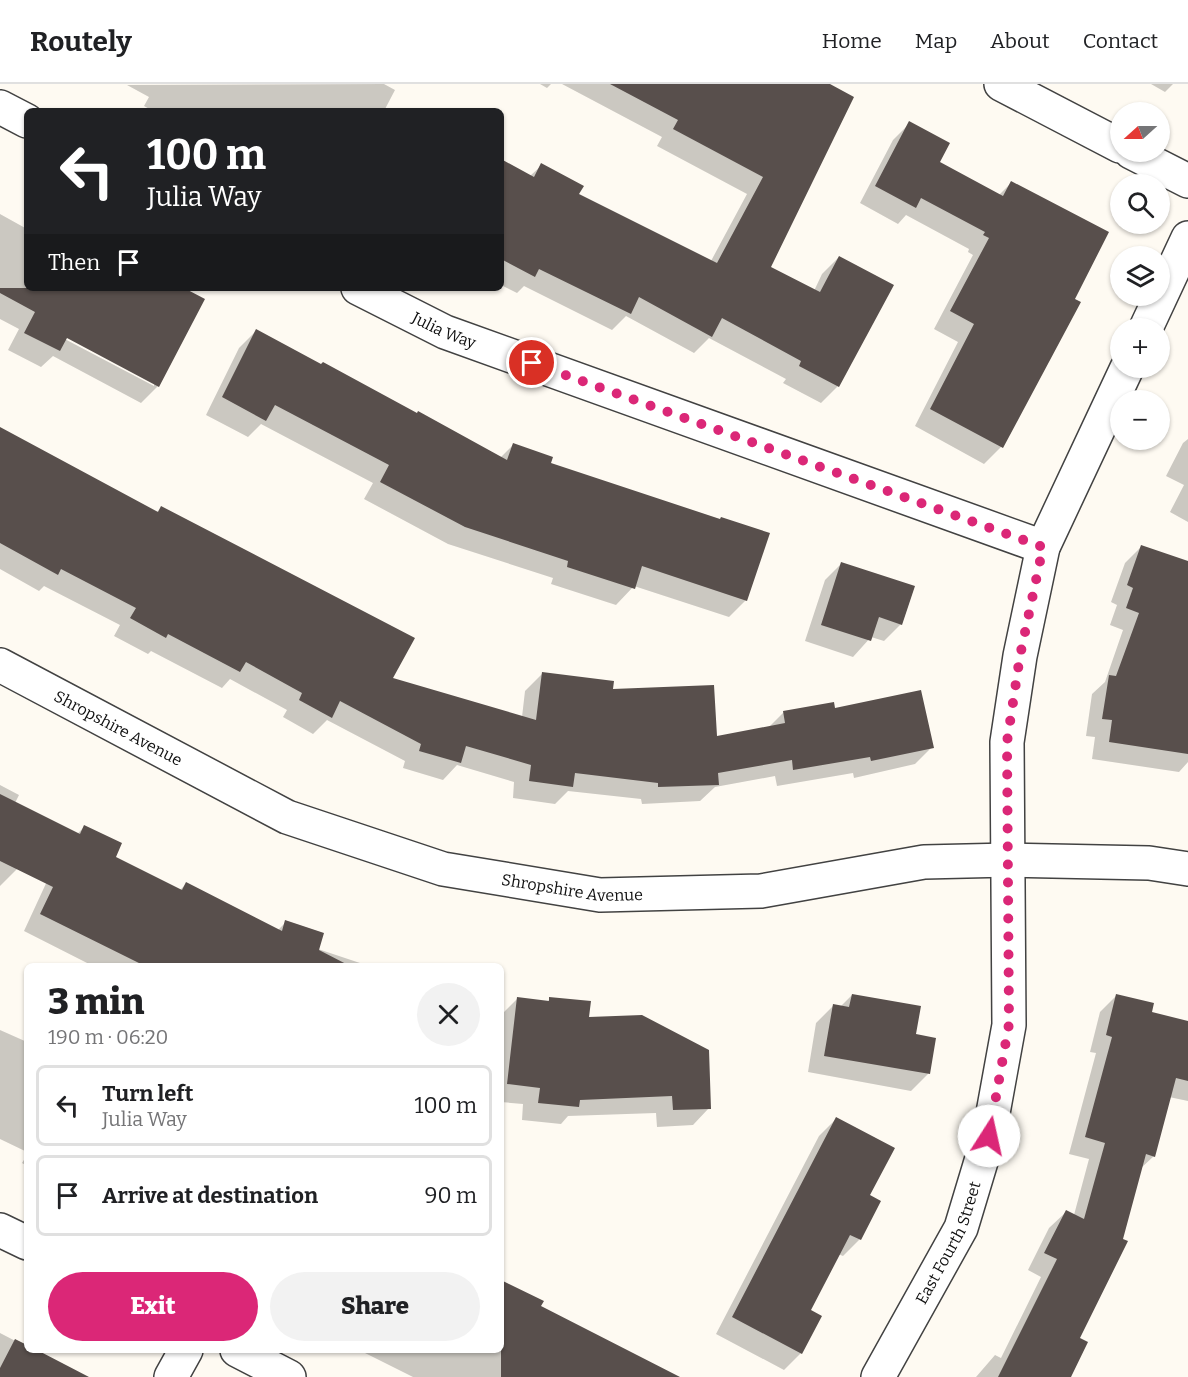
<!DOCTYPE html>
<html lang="en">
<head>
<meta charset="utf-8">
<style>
  :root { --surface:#fff; --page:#f2f2f2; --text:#202124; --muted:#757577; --line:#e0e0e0; --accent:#db2777 }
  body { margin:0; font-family:Bitter,serif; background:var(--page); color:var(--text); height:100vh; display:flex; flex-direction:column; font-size:22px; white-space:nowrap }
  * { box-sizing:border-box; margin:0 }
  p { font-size:20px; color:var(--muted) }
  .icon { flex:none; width:33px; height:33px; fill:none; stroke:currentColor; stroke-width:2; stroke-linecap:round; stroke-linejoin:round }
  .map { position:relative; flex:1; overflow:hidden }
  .side { position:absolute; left:24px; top:879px; width:480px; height:390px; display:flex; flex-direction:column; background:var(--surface); border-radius:9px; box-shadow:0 2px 4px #0004 }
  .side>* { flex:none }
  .hud { position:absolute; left:24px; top:24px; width:480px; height:183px; border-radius:9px; box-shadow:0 2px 4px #0004; background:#202124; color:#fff; overflow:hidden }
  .needle { width:39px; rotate:249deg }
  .fabs { position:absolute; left:1110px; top:18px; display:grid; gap:12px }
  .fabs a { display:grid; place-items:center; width:60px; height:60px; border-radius:50%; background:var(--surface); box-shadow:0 2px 4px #0004; font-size:30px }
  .pin { position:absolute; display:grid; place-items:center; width:51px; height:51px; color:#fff; margin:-26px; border:3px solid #fff; border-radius:50%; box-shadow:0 2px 6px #0007 }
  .me { position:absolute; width:66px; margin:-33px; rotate:10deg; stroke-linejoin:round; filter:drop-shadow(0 0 4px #0008) }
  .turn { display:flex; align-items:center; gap:21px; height:126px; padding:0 24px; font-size:27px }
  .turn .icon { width:78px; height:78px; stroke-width:2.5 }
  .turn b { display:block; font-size:42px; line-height:51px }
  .then { display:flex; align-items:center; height:57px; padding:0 24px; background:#0003; gap:12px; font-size:22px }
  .round { display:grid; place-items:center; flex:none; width:63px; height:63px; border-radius:32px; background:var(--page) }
  .summary { display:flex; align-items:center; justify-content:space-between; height:102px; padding:0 24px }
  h1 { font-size:36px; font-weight:800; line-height:45px }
  .button { display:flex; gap:12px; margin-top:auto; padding:12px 24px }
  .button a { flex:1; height:69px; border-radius:36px; background:var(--accent); color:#fff; font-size:24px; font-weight:800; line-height:69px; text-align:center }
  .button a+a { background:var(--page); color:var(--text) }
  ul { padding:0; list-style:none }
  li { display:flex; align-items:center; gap:18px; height:81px; margin:0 12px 9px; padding:0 12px; border:3px solid var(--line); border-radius:9px }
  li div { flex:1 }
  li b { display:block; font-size:22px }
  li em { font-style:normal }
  header { display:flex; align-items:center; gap:36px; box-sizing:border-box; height:84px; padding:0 30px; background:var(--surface); border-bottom:2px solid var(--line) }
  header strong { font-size:28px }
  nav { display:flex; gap:33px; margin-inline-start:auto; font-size:21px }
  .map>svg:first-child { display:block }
  .shadow { fill:#0003; fill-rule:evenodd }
  .building { fill:#584f4c }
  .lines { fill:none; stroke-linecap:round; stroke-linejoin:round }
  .minor-casing { stroke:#424242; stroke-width:36 }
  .minor { stroke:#fff; stroke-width:33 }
  .route { stroke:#db2777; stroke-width:10; stroke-dasharray:0 18 }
  .labels { text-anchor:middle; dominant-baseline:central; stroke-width:6; stroke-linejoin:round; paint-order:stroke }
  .street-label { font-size:16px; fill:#0f0f0f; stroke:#fff }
</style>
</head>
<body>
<header>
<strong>Routely</strong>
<nav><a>Home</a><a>Map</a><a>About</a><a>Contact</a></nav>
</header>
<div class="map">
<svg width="1188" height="1293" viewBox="0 0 1188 1293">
  <rect width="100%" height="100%" fill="#fefaf2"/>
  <g class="shadow">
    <path d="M384,0L395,6L384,27H153L144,22L149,13L127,1Z"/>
    <path d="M540,0H551L547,4Z"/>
    <path d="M562,0H827L769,184L814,207L822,190L839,173L838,302L821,319L783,299L786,295L709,254L694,269L626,232L612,246L524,202L517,209L501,201V77L530,92L542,81L577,110L711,177L747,110L657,62L662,53Z"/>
    <path d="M1151,0H1173L1165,8Z"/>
    <path d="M910,39L938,78L999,111L1011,99L1001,363L984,380L915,342L958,258L934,245L973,171L968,168L969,165L906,131L898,140L860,119L893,56Z"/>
    <path d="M0,130L27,145V204H181L158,302L141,319L53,272L41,283L8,266L19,245L0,235ZM61,249L154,299V302L59,252Z"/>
    <path d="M256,247L500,374L513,361L549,380L746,516L729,533L634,502L616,521L551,500L553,494L448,460L364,415L373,399L261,340L248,353L206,331L239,264Z"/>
    <path d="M0,344L156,429L161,424L391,595L522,633L525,607L542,590L611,607L715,654L768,644L784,628L834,626L932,663L915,680L854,694L853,689L777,702L775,692L715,703L700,717L642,720L641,715L568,707L555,720L513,714L514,698L457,681L443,696L403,684L405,677L327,636L313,650L283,633L287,626L230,595L222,604L151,567L148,570L114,552L120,541L44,502L39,507L0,485Z"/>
    <path d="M1188,355V438L1170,428L1184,401L1166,392L1183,359Z"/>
    <path d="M1142,462L1188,479V678L1179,688L1092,675L1095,653L1086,652L1092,610L1105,598L1123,546L1110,541L1117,521L1111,518L1125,479Z"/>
    <path d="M842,479L901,540L884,557L871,553L853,573L805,557L825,496Z"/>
    <path d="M0,701L19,711L15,719L17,785L0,802Z"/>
    <path d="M84,743L114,773L180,806L186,800L277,847L286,838L318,865L369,882H93L24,847L61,767Z"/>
    <path d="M852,911L914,951L928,990L911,1007L808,988L816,939L833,922L840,923Z"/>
    <path d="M1117,911L1151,929L1188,938V1017L1169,1013L1154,1072L1140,1085L1078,1255L1069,1293H976L995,1271L1001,1274L1041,1193L1028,1186L1049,1144L1066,1128L1074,1131L1089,1075L1069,1070L1096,969L1090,968L1100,928Z"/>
    <path d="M517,915L547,918L550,915L587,935L709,1024L693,1041L657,1043L656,1029L568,1032L561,1040L522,1036L523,1020L501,1018V931Z"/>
    <path d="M0,946L27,958V1068L0,1055Z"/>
    <path d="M836,1035L868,1112L860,1155L843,1172L838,1170L809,1227L801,1269L784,1286L716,1250L819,1052Z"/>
    <path d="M27,1071V1082L22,1079Z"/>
    <path d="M501,1198L539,1223L646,1293H413L359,1266H501Z"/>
    <path d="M0,1249L27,1263V1266H33L85,1293H0Z"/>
  </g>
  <g class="building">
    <path d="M610,0H830L854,13L771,183L820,208L839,172L894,201L839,303L799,282L801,277L722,234L712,253L639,213L631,230L539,185L535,193L501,175V75L534,93L541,79L584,102L579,110L717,179L763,93L673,45L678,36Z"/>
    <path d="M909,37L950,59L940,78L1003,112L1011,97L1109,148L1075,215L1081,218L1003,364L930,325L974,240L950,227L989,154L983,151L985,148L921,114L916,124L875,102Z"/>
    <path d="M0,204H184L205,215L159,303L67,254L60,267L24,249L35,228L0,209Z"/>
    <path d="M256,245L321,280L323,278L417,329L418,327L507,376L513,359L553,373L551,379L720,435L721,433L770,449L747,517L642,482L635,505L567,483L568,477L465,443L380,398L389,381L275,321L266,337L222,313Z"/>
    <path d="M0,343L158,428L161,422L415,554L393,594L536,636L542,588L614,597L613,605L714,601L717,652L785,639L783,627L834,618L835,624L921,606L934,664L871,677L870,673L793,686L792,676L718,689L719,701L658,703V699L575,689L573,703L529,697L531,681L466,662L461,679L419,667L421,660L340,617L332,634L299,616L302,609L246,578L240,588L168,550L166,554L130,534L136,524L61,485L58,491L0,459Z"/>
    <path d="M1141,461L1188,477V670L1109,658L1112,636L1102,635L1109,591L1116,592L1139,529L1126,524L1133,504L1127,501Z"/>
    <path d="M841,478L915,502L902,541L879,533L871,557L821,541Z"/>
    <path d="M0,710L80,750L84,741L122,759L116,773L182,806L186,798L282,847L285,836L324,849L319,866L350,882H145L40,830L53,803L0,777Z"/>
    <path d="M852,910L921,922L916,950L936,954L930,990L824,972L833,920L849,923Z"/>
    <path d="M1116,910L1154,919L1152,928L1188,937V997L1176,994L1155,1073L1146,1070L1123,1155L1128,1157L1080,1254L1088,1258L1071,1293H998L1057,1175L1044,1169L1066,1126L1084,1135L1105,1059L1085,1053L1112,953L1106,951Z"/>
    <path d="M517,913L549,917V913L591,917L589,933L642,931L709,966L711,1025L673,1026L672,1012L580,1016L579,1023L538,1019L540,1004L507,1000Z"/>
    <path d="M836,1033L895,1064L870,1111L881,1117L861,1156L850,1151L811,1226L822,1232L802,1270L732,1233Z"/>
    <path d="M501,1196L544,1217L541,1222L680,1293H501Z"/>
    <path d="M15,1255L27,1261V1266H37L89,1293H0V1284Z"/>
  </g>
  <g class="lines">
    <defs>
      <g id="minor">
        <path d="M1001,0L1120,62"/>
        <path d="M0,23L27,37"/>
        <path d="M1131,68L1188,97"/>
        <path id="s1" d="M358,204L445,248L1043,463"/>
        <path d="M1146,244L1188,154"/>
        <path id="s2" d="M0,581L287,733L443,785L600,811L761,807L924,778L1009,776L1149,779L1188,785"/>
        <path d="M0,1146L27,1159"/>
        <path d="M237,1266L289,1293"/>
        <path d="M171,1293L186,1266"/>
        <path id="s3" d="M878,1293L961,1144L989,1051L1009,941L1007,658L1020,572L1043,463L1127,284"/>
      </g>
    </defs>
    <use href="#minor" class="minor-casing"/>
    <use href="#minor" class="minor"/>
  </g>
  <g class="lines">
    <path class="route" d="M532,279L1043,463L1020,572L1007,658L1009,940L989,1052"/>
  </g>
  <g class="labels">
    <g class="street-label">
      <text stroke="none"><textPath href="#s1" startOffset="96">Julia Way</textPath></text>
      <text stroke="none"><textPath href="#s2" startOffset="134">Shropshire Avenue</textPath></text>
      <text stroke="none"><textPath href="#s2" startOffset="620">Shropshire Avenue</textPath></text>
      <text stroke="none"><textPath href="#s3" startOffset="152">East Fourth Street</textPath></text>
    </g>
  </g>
</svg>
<div class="fabs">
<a><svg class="needle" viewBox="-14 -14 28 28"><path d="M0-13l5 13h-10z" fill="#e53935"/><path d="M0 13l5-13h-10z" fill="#757577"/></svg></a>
<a><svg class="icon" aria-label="search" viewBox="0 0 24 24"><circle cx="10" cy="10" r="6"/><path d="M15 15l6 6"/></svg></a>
<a><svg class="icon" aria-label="layers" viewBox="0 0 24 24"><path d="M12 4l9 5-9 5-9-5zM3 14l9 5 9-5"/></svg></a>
<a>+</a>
<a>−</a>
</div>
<div class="pin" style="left:532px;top:279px;background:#d93025"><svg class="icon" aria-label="arrive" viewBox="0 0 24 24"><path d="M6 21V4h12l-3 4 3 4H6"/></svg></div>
<svg class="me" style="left:989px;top:1052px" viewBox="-20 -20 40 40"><circle r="19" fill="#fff"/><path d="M0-13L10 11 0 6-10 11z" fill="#db2777"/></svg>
<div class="hud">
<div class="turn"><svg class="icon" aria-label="left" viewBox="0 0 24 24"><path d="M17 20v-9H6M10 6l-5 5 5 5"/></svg><div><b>100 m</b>Julia Way</div></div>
<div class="then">Then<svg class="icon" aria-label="arrive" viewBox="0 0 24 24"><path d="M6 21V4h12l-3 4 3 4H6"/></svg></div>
</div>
<section class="side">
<div class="summary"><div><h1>3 min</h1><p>190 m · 06:20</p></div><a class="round"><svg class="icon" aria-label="close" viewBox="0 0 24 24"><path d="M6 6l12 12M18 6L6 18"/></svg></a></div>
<ul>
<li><svg class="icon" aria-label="left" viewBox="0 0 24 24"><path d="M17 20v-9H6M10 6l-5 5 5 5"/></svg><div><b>Turn left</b><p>Julia Way</p></div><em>100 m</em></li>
<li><svg class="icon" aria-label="arrive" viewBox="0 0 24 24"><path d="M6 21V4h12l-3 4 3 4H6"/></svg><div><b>Arrive at destination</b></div><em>90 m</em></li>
</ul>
<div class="button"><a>Exit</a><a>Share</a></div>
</section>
</div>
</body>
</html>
